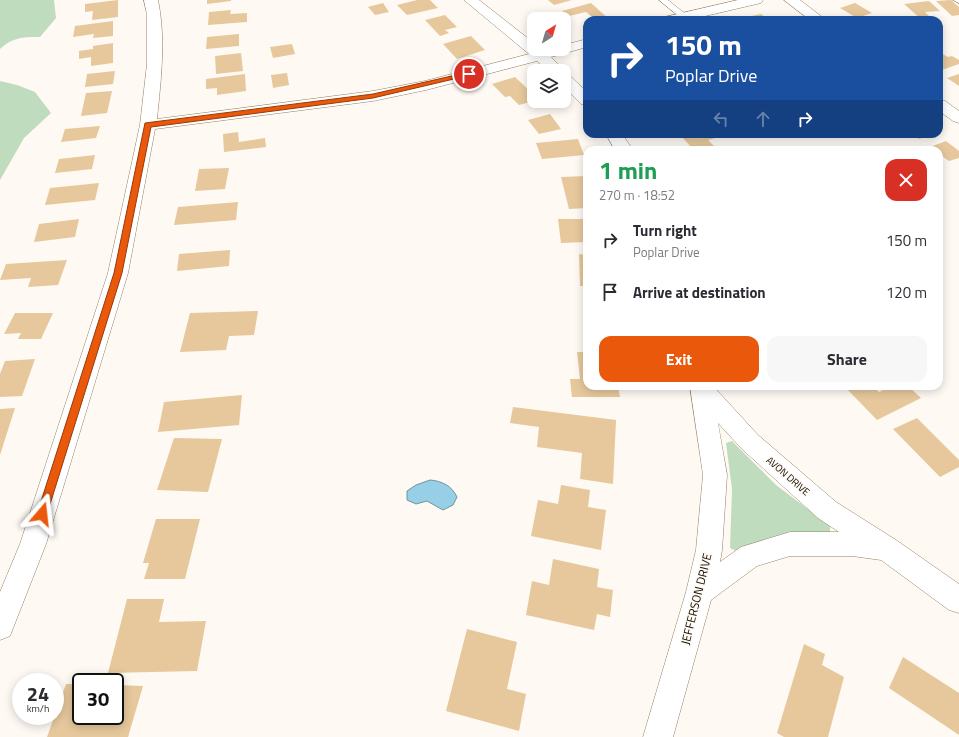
<!DOCTYPE html>
<html lang="en">
<head>
<meta charset="utf-8">
<style>
  :root { --surface:#fff; --page:#f7f7f7; --text:#2b2b33; --muted:#7c7c81; --accent:#ea580c }
  body { margin:0; font-family:"Titillium Web",sans-serif; background:var(--page); color:var(--text); height:100vh; display:flex; flex-direction:column; font-size:15px; white-space:nowrap }
  * { box-sizing:border-box; margin:0 }
  p { font-size:13px; color:var(--muted) }
  .icon { flex:none; width:22px; height:22px; fill:none; stroke:currentColor; stroke-width:2; stroke-linecap:round; stroke-linejoin:round }
  .map { position:relative; flex:1; overflow:hidden }
  .drawer { position:absolute; left:583px; top:146px; width:360px; height:244px; display:flex; flex-direction:column; background:var(--surface); border-radius:12px; box-shadow:0 2px 10px #0003 }
  .drawer>* { flex:none }
  .banner { position:absolute; left:583px; top:16px; width:360px; height:122px; border-radius:12px; box-shadow:0 2px 10px #0003; background:#1a4fa0; color:#fff; overflow:hidden }
  .needle { width:26px; rotate:37deg }
  .buttons { position:absolute; left:527px; top:12px; display:grid; gap:8px }
  .buttons a { display:grid; place-items:center; width:44px; height:44px; border-radius:8px; background:var(--surface); box-shadow:0 2px 10px #0003; font-size:20px }
  .speed { position:absolute; left:12px; top:673px; display:flex; gap:8px; font-size:20px; font-weight:700; text-align:center }
  .speed>* { display:grid; place-content:center; width:52px; height:52px; border-radius:50%; background:var(--surface); box-shadow:0 2px 10px #0003; line-height:1 }
  .speed small { font-size:10px; font-weight:400 }
  .speed .limit { border:2px solid #111; border-radius:6px; background:#fff; color:#111 }
  .pin { position:absolute; display:grid; place-items:center; width:34px; height:34px; color:#fff; margin:-17px; border:2px solid #fff; border-radius:50%; box-shadow:0 1px 4px #0007 }
  .me { position:absolute; width:44px; margin:-22px; rotate:17deg; stroke-linejoin:round; filter:drop-shadow(0 0 3px #0008) }
  .turn { display:flex; align-items:center; gap:14px; height:84px; padding:0 16px; font-size:18px }
  .turn .icon { width:52px; height:52px; stroke-width:2.5 }
  .turn b { display:block; font-size:28px; line-height:34px }
  .lanes { display:flex; align-items:center; height:38px; padding:0 16px; background:#0003; justify-content:center; gap:20px; direction:ltr }
  .lanes .off { opacity:.35 }
  .round { display:grid; place-items:center; flex:none; width:42px; height:42px; border-radius:12px; background:var(--page) }
  .overview { display:flex; align-items:center; justify-content:space-between; height:68px; padding:0 16px }
  h1 { font-size:24px; font-weight:700; line-height:30px; color:#1e9e55 }
  .button { display:flex; gap:8px; margin-top:auto; padding:8px 16px }
  .button a { flex:1; height:46px; border-radius:12px; background:var(--accent); color:#fff; font-size:16px; font-weight:700; line-height:46px; text-align:center }
  .button a+a { background:var(--page); color:var(--text) }
  ul { padding:0; list-style:none }
  li { display:flex; align-items:center; gap:12px; height:52px; padding:0 16px }
  li div { flex:1 }
  li b { display:block; font-size:15px }
  li em { font-style:normal }
  .map>svg:first-child { display:block }
  .green { fill:#bfddbe }
  .water { fill:#96cfe6; stroke:#6f95a2 }
  .building { fill:#e6c89c }
  .lines { fill:none; stroke-linecap:round; stroke-linejoin:round }
  .lane-casing { stroke:#948063; stroke-width:1 }
  .street-casing { stroke:#948063; stroke-width:1 }
  .lane { fill:#fff; fill-rule:evenodd }
  .street { fill:#fff; fill-rule:evenodd }
  .route { fill:#ea580c; stroke:#983908 }
  .labels { text-anchor:middle; dominant-baseline:central; stroke-width:3; stroke-linejoin:round; paint-order:stroke }
  .street-label { font-size:10px; fill:#150e04; stroke:#fef9f3 }
  .near-street-label { font-size:12px; fill:#150e04; stroke:#fef9f3 }
</style>
</head>
<body>
<div class="map">
<svg width="959" height="737" viewBox="0 0 959 737">
  <rect width="100%" height="100%" fill="#fef9f3"/>
  <g class="green">
    <path d="M0,0H54L56,18L40,37C23,37 13,37 0,49Z"/>
    <path d="M0,81L17,85L35,92L51,113L24,138L0,180Z"/>
    <path d="M732,441L776,485L830,526V533L776,536L738,552L730,548L732,489L726,443Z"/>
  </g>
  <path class="water" d="M430,480C442,481 452,486 457,497L453,505L443,510L427,501L416,504L407,500V491L416,485Z"/>
  <g class="building">
    <path d="M118,0V17L92,20L93,11L85,12V4Z"/>
    <path d="M207,0H231V1L207,4Z"/>
    <path d="M417,0H430L438,8L407,15L397,5Z"/>
    <path d="M548,0H572L554,5Z"/>
    <path d="M951,0L959,7V15L952,16L936,1Z"/>
    <path d="M929,1L940,11L925,12L931,18L921,19L904,4Z"/>
    <path d="M383,3L389,12L375,15L368,7Z"/>
    <path d="M591,3L610,20H596L586,12L569,16L562,11Z"/>
    <path d="M855,3L872,13L857,18L840,8Z"/>
    <path d="M231,10L230,14L247,13V22L208,25L209,12Z"/>
    <path d="M761,14L769,20H738V19Z"/>
    <path d="M445,15L457,27L445,30L449,33L440,36L425,20Z"/>
    <path d="M113,21V36L93,38L94,34L73,37L75,26Z"/>
    <path d="M239,34V46L206,49L207,37Z"/>
    <path d="M471,36L485,50L457,59L443,44Z"/>
    <path d="M113,43V63L91,66V57L79,59V51L93,49V46Z"/>
    <path d="M292,44L295,54L273,58L270,47Z"/>
    <path d="M939,52L948,57L952,56L959,60V64L939,71Z"/>
    <path d="M241,53L243,71L216,74L215,56Z"/>
    <path d="M115,71L113,84L85,87L87,74Z"/>
    <path d="M287,73L289,85L273,88L271,75Z"/>
    <path d="M245,74L246,91L217,95V88L206,89V79Z"/>
    <path d="M959,74V86L947,78Z"/>
    <path d="M515,77L534,95V101L519,105L510,96L505,97L492,84Z"/>
    <path d="M112,91L107,113L81,116L86,93Z"/>
    <path d="M550,114L561,129L539,134L528,120Z"/>
    <path d="M100,126L96,138L61,142L65,129Z"/>
    <path d="M238,132L239,142L265,138L266,147L224,152L223,134Z"/>
    <path d="M679,134H721L723,136L708,140L716,148L707,150H694Z"/>
    <path d="M912,134H934L919,139Z"/>
    <path d="M578,139L584,155L542,159L536,143Z"/>
    <path d="M946,141L959,151V158L949,161L939,154V150H934L930,147Z"/>
    <path d="M95,155L92,169L55,173L59,159Z"/>
    <path d="M229,168L225,189L195,191L199,169Z"/>
    <path d="M587,176V208L569,209L561,177Z"/>
    <path d="M99,183L95,200L45,205L50,188Z"/>
    <path d="M238,202L236,220L174,225L178,207Z"/>
    <path d="M79,219L75,237L34,242L39,224Z"/>
    <path d="M558,219H587V242L561,243Z"/>
    <path d="M230,250L229,266L177,271L179,254Z"/>
    <path d="M579,254L587,255V286H580Z"/>
    <path d="M67,260L58,285L28,287L31,278L0,280L6,264Z"/>
    <path d="M258,311L254,335L229,336L226,350L180,352L190,313Z"/>
    <path d="M15,313H53L41,339H18L21,333L4,334Z"/>
    <path d="M577,352H587V386H618L620,397H572L570,379H580Z"/>
    <path d="M35,359L22,396L0,397V374L5,361Z"/>
    <path d="M844,386H872L879,392L891,386H908L921,398L877,420Z"/>
    <path d="M242,395L239,425L158,432L164,402Z"/>
    <path d="M513,407L616,420L613,484L580,479L582,453L537,447L539,427L510,423Z"/>
    <path d="M15,408L0,455V409Z"/>
    <path d="M917,418L959,460V467L940,477L893,429Z"/>
    <path d="M174,438L222,439L208,492L157,490Z"/>
    <path d="M561,485L590,490L588,507L606,510L601,550L531,536L538,500L558,504Z"/>
    <path d="M156,519H200L185,579H144L149,563H143Z"/>
    <path d="M553,559L599,569L597,587L613,590L610,617L597,614L594,630L526,615L532,581L549,585Z"/>
    <path d="M127,599H164L159,622L206,621L197,671L108,673Z"/>
    <path d="M467,629L517,642L507,689L526,694L519,731L446,711Z"/>
    <path d="M804,644L825,654L822,665L844,677L828,737H784L777,733Z"/>
    <path d="M903,657L959,693V735L889,688Z"/>
    <path d="M66,684H81V716H115V685L143,686L128,737H47Z"/>
  </g>
  <g class="lines">
    <defs>
      <g id="lane">
        <path d="M659,0H668L688,16L684,18H681Z"/>
        <path d="M953,0H959V3Z"/>
      </g>
      <g id="street">
        <path d="M144,0H158C166,39 161,79 157,119L373,91L425,81L529,54L464,0H479L534,43V49H564V45L587,39V47L551,57L565,71L564,72L548,71L537,61L426,90L373,101L155,129L128,273L46,544L10,636L0,640V592L20,544L108,273L140,125L147,64V15Z"/>
        <path d="M738,0H763L761,3L688,20H663L665,17Z"/>
        <path d="M784,0H800L826,20H810Z"/>
        <path d="M564,73L569,75L587,92V106L581,104L564,87Z"/>
        <path d="M939,99L945,101L959,111V123L953,121L939,111Z"/>
        <path d="M606,134H622L633,150H615Z"/>
        <path d="M690,386H713L758,435L836,502L896,540L959,584V613L949,610L881,560L852,556H790L757,566L711,600L673,737H643L686,592L696,550L703,475ZM718,423L742,449L818,518L839,532H790L741,547L720,562L722,550L727,475Z"/>
      </g>
    </defs>
    <use href="#lane" class="lane-casing"/>
    <use href="#street" class="street-casing"/>
    <use href="#lane" class="lane"/>
    <use href="#street" class="street"/>
  </g>
  <path class="route" d="M469,72L472,74L471,75L373,98L151,127L122,273L47,514L46,517L42,518L39,517L37,514L114,273L145,123L373,94Z"/>
  <g class="labels">
    <g class="street-label">
      <text transform="translate(788 476) rotate(41)">AVON DRIVE</text>
    </g>
    <g class="near-street-label">
      <text transform="translate(696 599) rotate(-76)">JEFFERSON DRIVE</text>
    </g>
  </g>
</svg>
<div class="buttons">
<a><svg class="needle" viewBox="-14 -14 28 28"><path d="M0-13l5 13h-10z" fill="#e53935"/><path d="M0 13l5-13h-10z" fill="#7c7c81"/></svg></a>
<a><svg class="icon" aria-label="layers" viewBox="0 0 24 24"><path d="M12 4l9 5-9 5-9-5zM3 14l9 5 9-5"/></svg></a>
</div>
<div class="speed"><div>24<small>km/h</small></div><div class="limit">30</div></div>
<div class="pin" style="left:469px;top:74px;background:#d93025"><svg class="icon" aria-label="arrive" viewBox="0 0 24 24"><path d="M6 21V4h12l-3 4 3 4H6"/></svg></div>
<svg class="me" style="left:42px;top:514px" viewBox="-20 -20 40 40"><path d="M0-17L14 15 0 8-14 15z" fill="#ea580c" stroke="#fff" stroke-width="4"/></svg>
<div class="banner">
<div class="turn"><svg class="icon" aria-label="right" viewBox="0 0 24 24"><path d="M7 20v-9h11M14 6l5 5-5 5"/></svg><div><b>150 m</b>Poplar Drive</div></div>
<div class="lanes"><svg class="icon off" aria-label="left" viewBox="0 0 24 24"><path d="M17 20v-9H6M10 6l-5 5 5 5"/></svg><svg class="icon off" aria-label="ahead" viewBox="0 0 24 24"><path d="M12 20V5M6 11l6-6 6 6"/></svg><svg class="icon" aria-label="right" viewBox="0 0 24 24"><path d="M7 20v-9h11M14 6l5 5-5 5"/></svg></div>
</div>
<section class="drawer">
<div class="overview"><div><h1>1 min</h1><p>270 m · 18:52</p></div><a class="round" style="background:#d93025;color:#fff"><svg class="icon" aria-label="close" viewBox="0 0 24 24"><path d="M6 6l12 12M18 6L6 18"/></svg></a></div>
<ul>
<li><svg class="icon" aria-label="right" viewBox="0 0 24 24"><path d="M7 20v-9h11M14 6l5 5-5 5"/></svg><div><b>Turn right</b><p>Poplar Drive</p></div><em>150 m</em></li>
<li><svg class="icon" aria-label="arrive" viewBox="0 0 24 24"><path d="M6 21V4h12l-3 4 3 4H6"/></svg><div><b>Arrive at destination</b></div><em>120 m</em></li>
</ul>
<div class="button"><a>Exit</a><a>Share</a></div>
</section>
</div>
</body>
</html>
